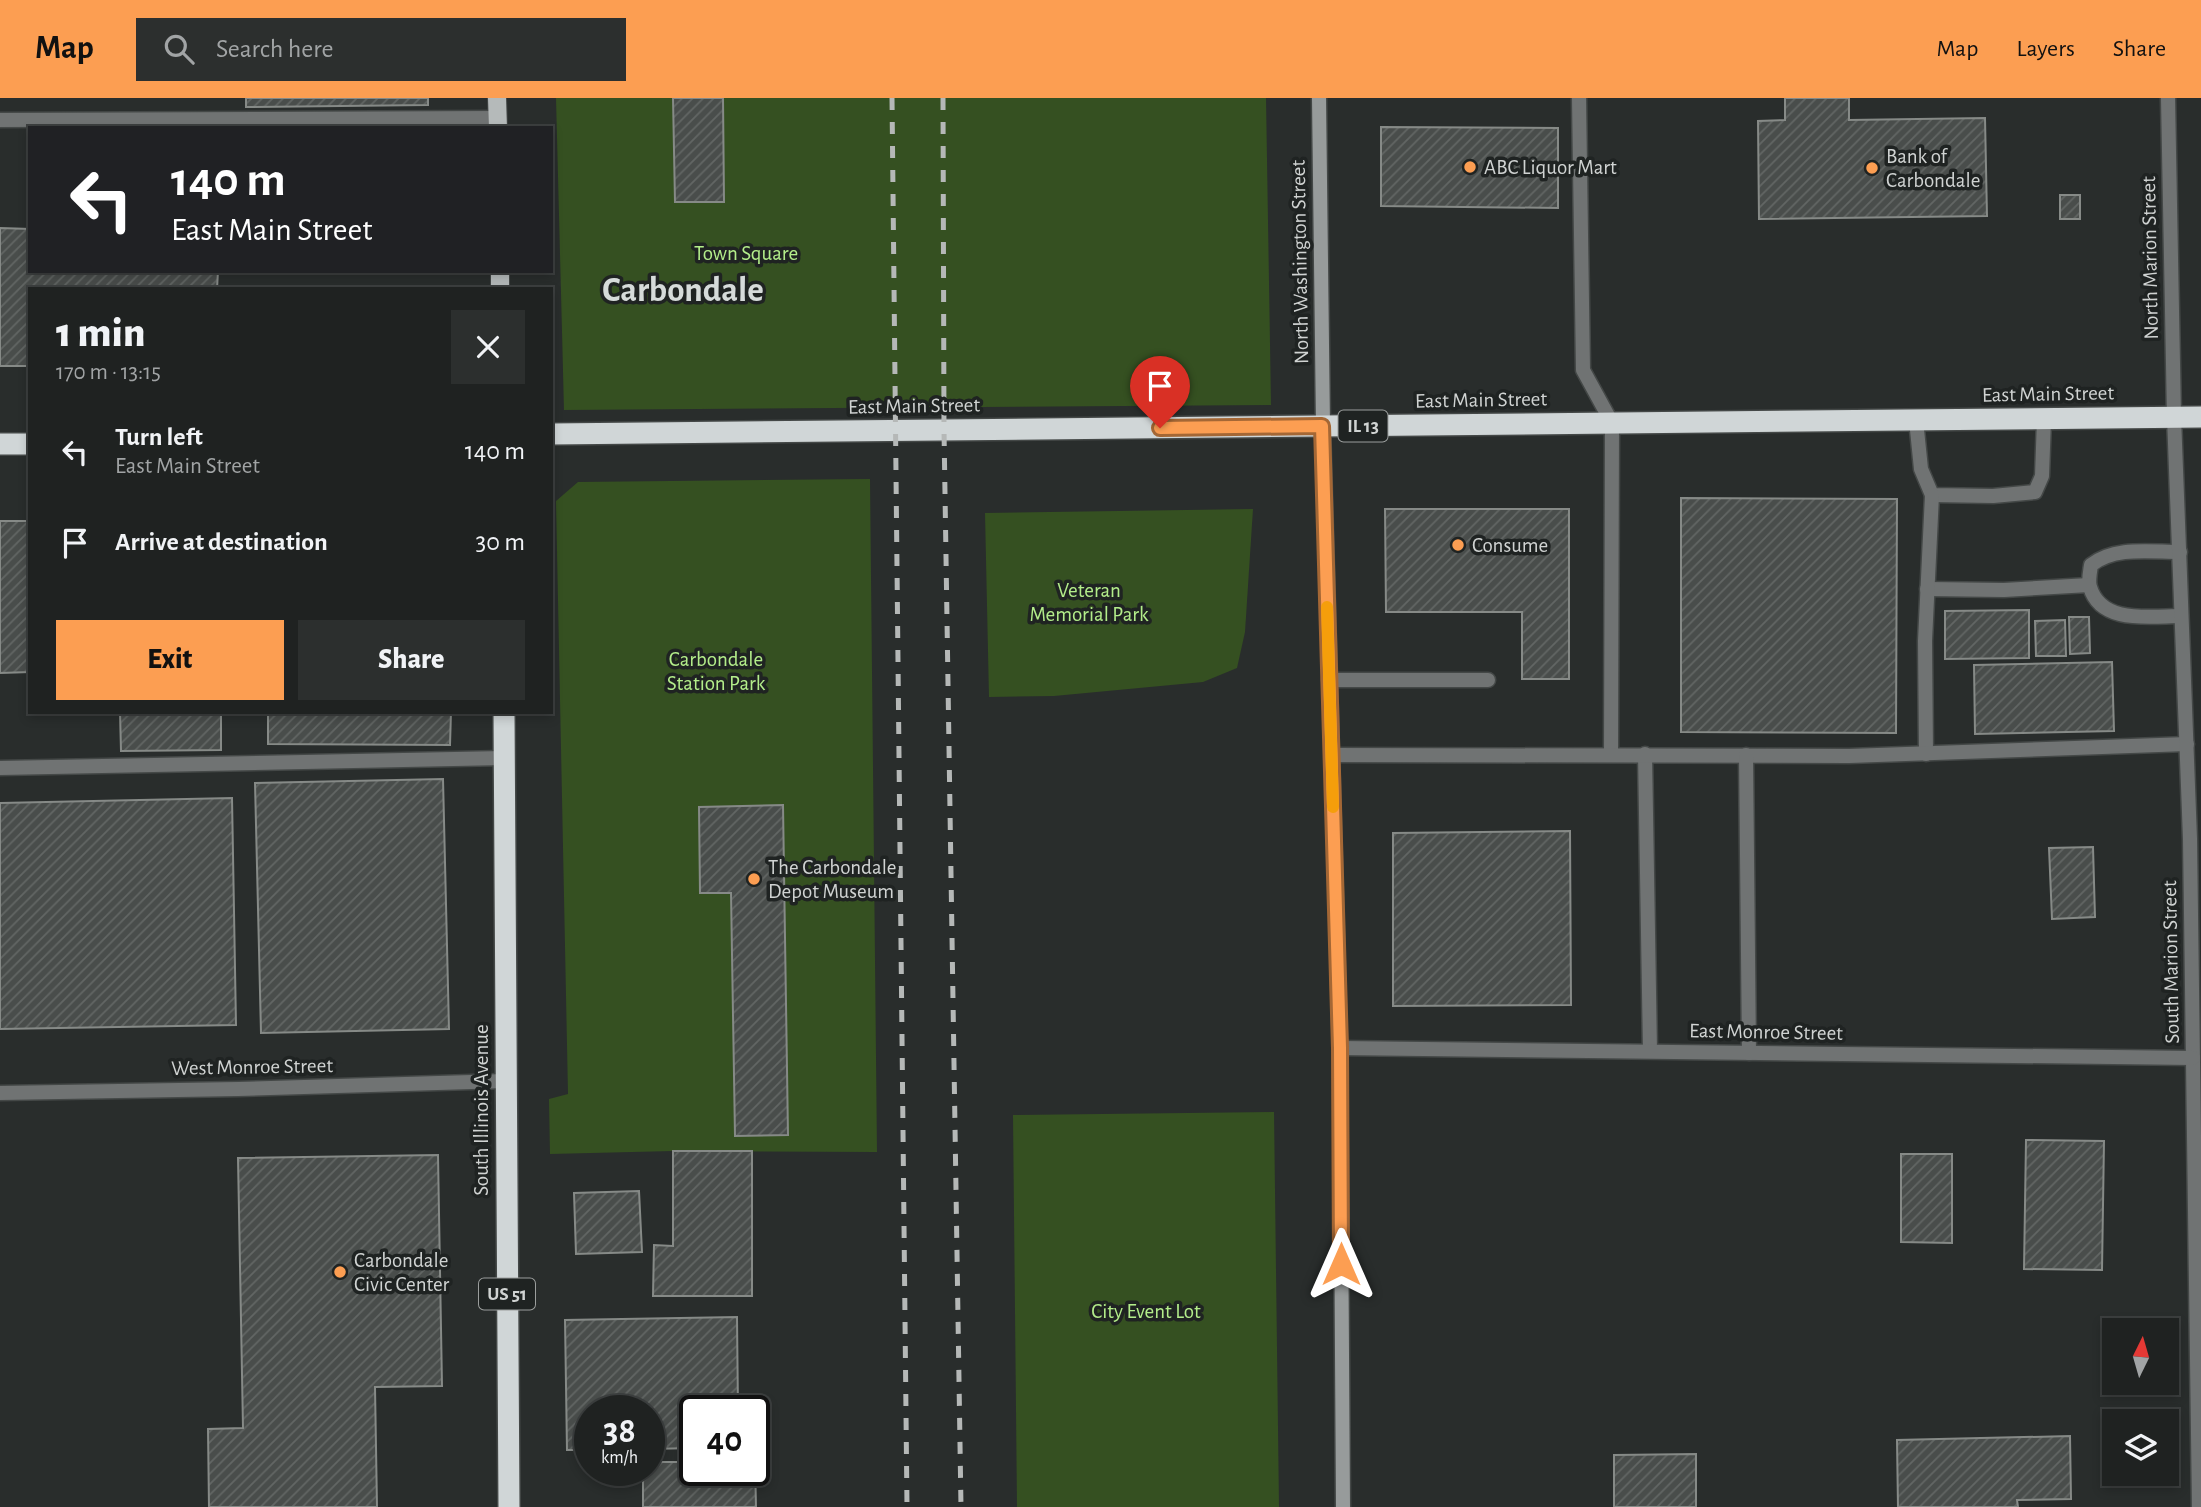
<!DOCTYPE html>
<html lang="en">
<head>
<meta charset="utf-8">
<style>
  :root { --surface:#1f2221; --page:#2c2f2e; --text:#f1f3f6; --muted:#a1a4a5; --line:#3c3f3f; --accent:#fc9e52 }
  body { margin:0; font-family:"Alegreya Sans",sans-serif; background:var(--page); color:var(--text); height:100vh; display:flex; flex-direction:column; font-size:26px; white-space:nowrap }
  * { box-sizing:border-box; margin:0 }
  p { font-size:23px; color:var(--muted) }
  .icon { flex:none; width:38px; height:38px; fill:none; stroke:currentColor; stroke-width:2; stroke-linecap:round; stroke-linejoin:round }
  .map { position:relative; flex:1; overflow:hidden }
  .sheet { position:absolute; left:28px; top:189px; width:525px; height:427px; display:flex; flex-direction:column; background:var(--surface); border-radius:0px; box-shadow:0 4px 10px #0003,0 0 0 2px var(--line) }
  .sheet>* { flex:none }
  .hud { position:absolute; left:28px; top:28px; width:525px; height:147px; border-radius:0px; box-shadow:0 4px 10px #0003,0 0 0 2px var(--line); background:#202124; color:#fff; overflow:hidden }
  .needle { width:46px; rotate:5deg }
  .tools { position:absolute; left:2102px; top:1220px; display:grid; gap:14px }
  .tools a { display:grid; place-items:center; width:77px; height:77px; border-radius:0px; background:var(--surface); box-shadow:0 4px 10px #0003,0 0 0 2px var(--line); font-size:35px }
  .speed { position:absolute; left:574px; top:1297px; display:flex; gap:14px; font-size:35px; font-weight:700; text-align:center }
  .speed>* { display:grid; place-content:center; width:91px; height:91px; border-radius:50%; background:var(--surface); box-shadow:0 4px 10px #0003,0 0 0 2px var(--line); line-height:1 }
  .speed small { font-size:18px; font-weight:400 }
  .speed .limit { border:4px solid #111; border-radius:10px; background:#fff; color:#111 }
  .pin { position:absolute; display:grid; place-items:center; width:60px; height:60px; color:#fff; margin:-72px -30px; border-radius:50% 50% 50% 0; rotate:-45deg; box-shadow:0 0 7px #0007 }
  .pin .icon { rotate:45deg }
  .me { position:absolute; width:77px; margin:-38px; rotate:0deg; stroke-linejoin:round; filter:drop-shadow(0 0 5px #0008) }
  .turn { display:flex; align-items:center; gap:24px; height:147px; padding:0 28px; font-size:32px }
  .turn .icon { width:91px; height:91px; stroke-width:2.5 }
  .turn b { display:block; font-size:49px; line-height:60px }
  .round { display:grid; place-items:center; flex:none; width:74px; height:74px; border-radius:0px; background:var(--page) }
  .summary { display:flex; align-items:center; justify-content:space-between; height:119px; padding:0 28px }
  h1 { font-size:42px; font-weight:800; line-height:52px }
  .action { display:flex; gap:14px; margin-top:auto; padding:14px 28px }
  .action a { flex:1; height:80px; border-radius:0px; background:var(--accent); color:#111; font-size:28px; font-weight:800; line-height:80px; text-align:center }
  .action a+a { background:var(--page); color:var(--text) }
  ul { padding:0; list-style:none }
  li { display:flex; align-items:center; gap:21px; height:91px; padding:0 28px }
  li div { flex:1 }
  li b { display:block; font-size:26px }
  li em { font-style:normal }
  header { display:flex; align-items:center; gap:42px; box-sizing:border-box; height:98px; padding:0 35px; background:var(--accent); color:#111 }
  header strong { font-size:33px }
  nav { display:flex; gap:38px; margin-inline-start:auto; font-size:24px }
  .search { width:490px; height:63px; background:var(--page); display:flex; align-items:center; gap:18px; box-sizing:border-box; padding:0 24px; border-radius:0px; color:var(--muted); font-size:26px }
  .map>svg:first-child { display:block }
  .park { fill:#355021 }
  .building { fill:url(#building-hatch); stroke:#868a87; stroke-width:2 }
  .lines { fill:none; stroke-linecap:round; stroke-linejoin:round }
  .lane-casing { stroke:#444847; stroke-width:17 }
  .street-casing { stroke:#444847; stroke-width:17 }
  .secondary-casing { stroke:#444847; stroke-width:17 }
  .primary-casing { stroke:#444847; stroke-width:20 }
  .highway-casing { stroke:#444847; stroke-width:24 }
  .lane { stroke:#707373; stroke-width:14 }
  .street { stroke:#707373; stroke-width:14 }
  .secondary { stroke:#979b9b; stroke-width:14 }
  .primary { stroke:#b5baba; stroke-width:18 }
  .highway { stroke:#d0d6d7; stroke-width:21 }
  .rail { stroke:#b5b8b7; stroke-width:5; stroke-dasharray:12 12; stroke-linecap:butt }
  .route-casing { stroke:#a46735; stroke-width:18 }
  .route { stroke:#fc9e52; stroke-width:12 }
  .slow { stroke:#f59e0b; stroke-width:12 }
  .poi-dot { fill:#fc9e52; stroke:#1f2322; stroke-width:2.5 }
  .labels { text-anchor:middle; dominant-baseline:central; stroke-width:7; stroke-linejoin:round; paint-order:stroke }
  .shield { fill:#1f2322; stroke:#9b9e9d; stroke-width:2 }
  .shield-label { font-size:19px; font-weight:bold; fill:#d0d3d2 }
  .poi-label { font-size:21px; fill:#d0d3d2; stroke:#1f2322; text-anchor:start }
  .park-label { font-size:21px; fill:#b3ed8a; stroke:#1f2322 }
  .street-label { font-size:21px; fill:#d0d3d2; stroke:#1f2322 }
  .town-label { font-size:35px; font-weight:bold; fill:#d6dbda; stroke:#1f2322 }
</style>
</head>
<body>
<header>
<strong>Map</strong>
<div class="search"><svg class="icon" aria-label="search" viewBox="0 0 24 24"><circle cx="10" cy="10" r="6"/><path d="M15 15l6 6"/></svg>Search here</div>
<nav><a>Map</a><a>Layers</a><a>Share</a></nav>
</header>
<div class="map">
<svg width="2201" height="1409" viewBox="0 0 2201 1409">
  <defs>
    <pattern id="building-hatch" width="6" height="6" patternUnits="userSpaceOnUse" patternTransform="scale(1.75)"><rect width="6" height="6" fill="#494d4b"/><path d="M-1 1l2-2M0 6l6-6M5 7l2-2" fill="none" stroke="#626664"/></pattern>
  </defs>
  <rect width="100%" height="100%" fill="#292d2c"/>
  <g class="park">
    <path d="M556,0H1266L1271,307L564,312Z"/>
    <path d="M870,381L877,1054L673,1053L550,1056L549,1001L568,996L556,403L578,384Z"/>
    <path d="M1253,411L1245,534L1237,570L1203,584L1054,598L989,599L985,415Z"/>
    <path d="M1274,1014L1279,1409H1017L1013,1017Z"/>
  </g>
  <g class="building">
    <path d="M246,0H428V7L246,9Z"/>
    <path d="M673,0H723L724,104H675Z"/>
    <path d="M1785,0H1849V22L1985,20L1987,118L1759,121L1758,23L1785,22Z"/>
    <path d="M1381,29L1558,30V110L1381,108Z"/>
    <rect x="2060" y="97" width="20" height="24"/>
    <path d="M0,130L30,131V173H218L217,191H30V268H0Z"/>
    <path d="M1681,400L1897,401L1896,635L1681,634Z"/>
    <path d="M1385,411H1569V581H1522V514H1386Z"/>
    <path d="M0,423H30V574L0,575Z"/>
    <path d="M2029,512V560L1945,561V513Z"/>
    <path d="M2069,519H2089L2090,555L2070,556Z"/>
    <path d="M2065,522L2066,558H2036L2035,523Z"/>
    <path d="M2112,564L2114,633L1975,636L1974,567Z"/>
    <path d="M120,614H221V652L121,653Z"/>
    <path d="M268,614H451L450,647L268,646Z"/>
    <path d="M443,681L449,931L261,935L255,685Z"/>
    <path d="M232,700L236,927L0,931V705Z"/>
    <path d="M783,707L788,1037L735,1038L731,795H700L699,709Z"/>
    <path d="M1570,733L1571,907L1393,908V735Z"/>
    <path d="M2093,749L2095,819L2052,821L2049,750Z"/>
    <path d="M2026,1042L2104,1043L2102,1172L2024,1171Z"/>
    <path d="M673,1053H752V1198H653L654,1147L673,1148Z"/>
    <path d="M1901,1056H1952V1145L1901,1144Z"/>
    <path d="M438,1057L442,1288L375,1289L377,1409H209L208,1331L243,1330L238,1060Z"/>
    <path d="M639,1093L642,1154L576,1156L574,1095Z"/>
    <path d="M737,1219L738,1312H695V1350L649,1351V1312H590V1352H567L565,1222Z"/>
    <path d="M2070,1338L2071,1401L2017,1402L2018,1409H1898L1897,1342Z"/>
    <path d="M1696,1356V1409H1614V1357Z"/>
    <path d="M755,1363L756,1409H643V1372H649V1364H695V1372H754Z"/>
  </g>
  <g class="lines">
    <defs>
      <g id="lane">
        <path d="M1579,0L1583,272L1612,325L1611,657"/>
        <path d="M0,22L498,20"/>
        <path d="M1916,322L1921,371L1932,397L1993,398L2035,394L2042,378L2044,321"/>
        <path d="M2180,454C2150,454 2115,448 2091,467C2090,474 2088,483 2090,489C2101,527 2151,518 2181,518"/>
        <path d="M1927,491L2004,492L2089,487"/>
        <path d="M1329,582H1488"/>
        <path d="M1645,656L1650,953"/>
        <path d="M1926,656L1925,543L1932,397"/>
        <path d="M1332,657L1849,658L2187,646"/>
        <path d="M1746,657L1749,955"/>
        <path d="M0,670L504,660"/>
      </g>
      <g id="street">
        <path d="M2168,0L2174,319L2190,741L2199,1409"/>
        <path d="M1340,950L2193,960"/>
        <path d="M0,995L238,991L505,983"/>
      </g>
      <path id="secondary" d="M1319,0L1323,328L1340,950L1343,1409"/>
      <g id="primary">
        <path d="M497,0L498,30"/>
        <path d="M500,173V191"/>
      </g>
      <g id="highway">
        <path d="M551,336L2201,319"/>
        <path d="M0,346H30"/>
        <path d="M504,614L509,1409"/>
      </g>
    </defs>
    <use href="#lane" class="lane-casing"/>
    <use href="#street" class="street-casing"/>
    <use href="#secondary" class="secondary-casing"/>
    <use href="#primary" class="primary-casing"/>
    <use href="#highway" class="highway-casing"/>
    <use href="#lane" class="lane"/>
    <use href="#street" class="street"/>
    <use href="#secondary" class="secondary"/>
    <use href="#primary" class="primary"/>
    <use href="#highway" class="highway"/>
    <g class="rail">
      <path d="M892,0L907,1409"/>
      <path d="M943,0L944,332L961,1409"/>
    </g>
  </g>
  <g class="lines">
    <defs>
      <path id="route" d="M1160,330L1322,328L1340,950L1341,1166"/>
    </defs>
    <use href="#route" class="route-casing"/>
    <use href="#route" class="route"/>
    <path class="slow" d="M1327,509L1333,709"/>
  </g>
  <g class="poi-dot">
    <circle cx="1470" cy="69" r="7"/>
    <circle cx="1872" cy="70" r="7"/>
    <circle cx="1458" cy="447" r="7"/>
    <circle cx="754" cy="781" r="7"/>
    <circle cx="340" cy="1174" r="7"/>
  </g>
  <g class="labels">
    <g class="shield">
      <rect x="1338.5" y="312.5" width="49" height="31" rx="5"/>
      <rect x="479" y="1180.5" width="56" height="31" rx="5"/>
    </g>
    <g class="shield-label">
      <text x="1363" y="328">IL 13</text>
      <text x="507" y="1196">US 51</text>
    </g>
    <g class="poi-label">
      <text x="1886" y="58">Bank of<tspan x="1886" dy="24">Carbondale</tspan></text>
      <text x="1484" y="69">ABC Liquor Mart</text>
      <text x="1472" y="447">Consume</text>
      <text x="768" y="769">The Carbondale<tspan x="768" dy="24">Depot Museum</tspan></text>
      <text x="354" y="1162">Carbondale<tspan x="354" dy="24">Civic Center</tspan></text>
    </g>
    <g class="park-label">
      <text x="746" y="155">Town Square</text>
      <text x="1089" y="492">Veteran<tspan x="1089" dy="24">Memorial Park</tspan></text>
      <text x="716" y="561">Carbondale<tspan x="716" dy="24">Station Park</tspan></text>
      <text x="1146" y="1213">City Event Lot</text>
    </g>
    <g class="street-label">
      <text transform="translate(2150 160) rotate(-91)">North Marion Street</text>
      <text transform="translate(1300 164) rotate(-91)">North Washington Street</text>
      <text transform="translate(2048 296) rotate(-1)">East Main Street</text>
      <text transform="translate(1481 302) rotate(-1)">East Main Street</text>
      <text transform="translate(914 308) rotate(-1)">East Main Street</text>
      <text transform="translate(2171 864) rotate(-91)">South Marion Street</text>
      <text transform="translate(1766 934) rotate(1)">East Monroe Street</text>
      <text transform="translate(252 969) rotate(-1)">West Monroe Street</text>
      <text transform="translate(481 1012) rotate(-90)">South Illinois Avenue</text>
    </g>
    <g class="town-label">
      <text x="683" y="192">Carbondale</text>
    </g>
  </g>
</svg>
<div class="tools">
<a><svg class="needle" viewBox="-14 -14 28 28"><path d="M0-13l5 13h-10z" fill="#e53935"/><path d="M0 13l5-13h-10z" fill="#a1a4a5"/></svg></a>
<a><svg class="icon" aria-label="layers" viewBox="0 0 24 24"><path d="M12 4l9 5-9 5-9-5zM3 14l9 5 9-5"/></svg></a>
</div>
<div class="speed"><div>38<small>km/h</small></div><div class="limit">40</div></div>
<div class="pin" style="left:1160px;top:330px;background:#d93025"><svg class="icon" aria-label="arrive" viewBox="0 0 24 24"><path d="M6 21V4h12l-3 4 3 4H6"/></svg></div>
<svg class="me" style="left:1341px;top:1166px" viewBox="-20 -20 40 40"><path d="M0-17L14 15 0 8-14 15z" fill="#fc9e52" stroke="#fff" stroke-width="4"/></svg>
<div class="hud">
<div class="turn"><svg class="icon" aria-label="left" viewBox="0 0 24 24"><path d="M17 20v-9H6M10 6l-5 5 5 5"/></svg><div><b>140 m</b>East Main Street</div></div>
</div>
<section class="sheet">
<div class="summary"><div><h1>1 min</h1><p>170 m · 13:15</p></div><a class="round"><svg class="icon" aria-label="close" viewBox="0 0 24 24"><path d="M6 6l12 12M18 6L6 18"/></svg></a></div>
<ul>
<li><svg class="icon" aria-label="left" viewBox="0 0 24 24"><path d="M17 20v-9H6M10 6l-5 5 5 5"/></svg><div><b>Turn left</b><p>East Main Street</p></div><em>140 m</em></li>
<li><svg class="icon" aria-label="arrive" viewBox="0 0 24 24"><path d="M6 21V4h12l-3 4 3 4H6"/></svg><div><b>Arrive at destination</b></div><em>30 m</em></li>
</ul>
<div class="action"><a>Exit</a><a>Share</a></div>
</section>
</div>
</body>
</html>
